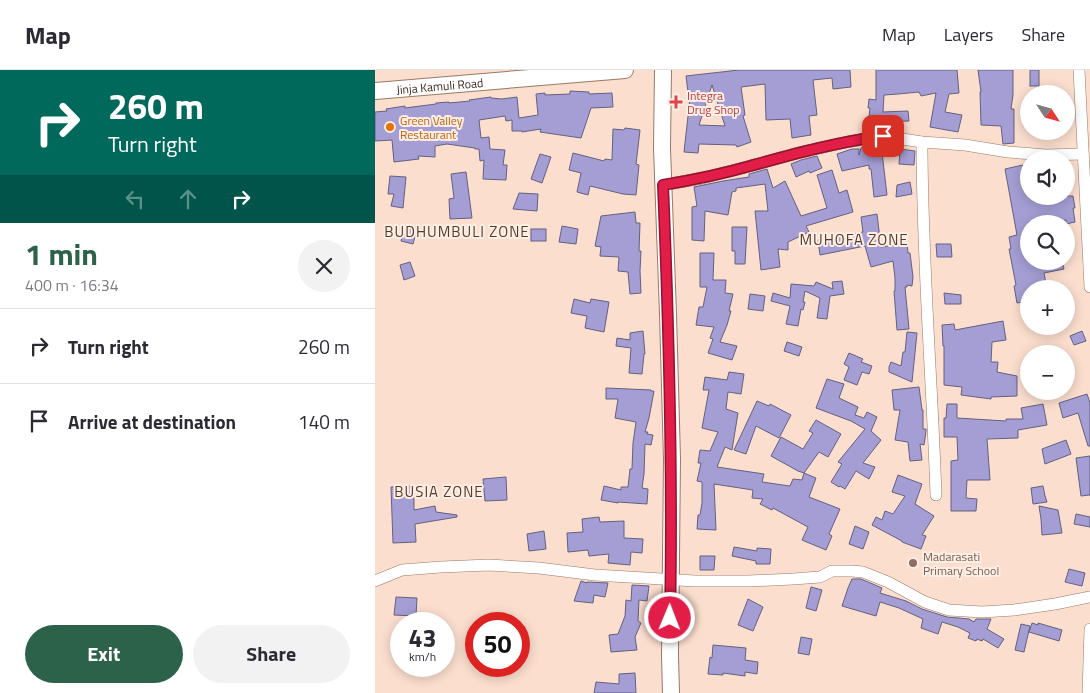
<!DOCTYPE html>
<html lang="en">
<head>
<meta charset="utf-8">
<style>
  :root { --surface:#fff; --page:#f2f2f3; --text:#2b2b33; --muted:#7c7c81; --line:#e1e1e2; --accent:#2b6249 }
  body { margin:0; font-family:"Titillium Web",sans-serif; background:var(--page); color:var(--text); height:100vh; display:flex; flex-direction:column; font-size:19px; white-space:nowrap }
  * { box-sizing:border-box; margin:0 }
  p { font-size:16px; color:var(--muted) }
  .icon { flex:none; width:28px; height:28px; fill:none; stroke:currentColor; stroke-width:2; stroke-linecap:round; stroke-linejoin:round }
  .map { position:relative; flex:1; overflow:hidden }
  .drawer { display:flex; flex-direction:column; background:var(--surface); width:375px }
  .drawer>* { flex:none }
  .top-card { background:#00695c; color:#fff; overflow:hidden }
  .needle { width:32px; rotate:126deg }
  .buttons { position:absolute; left:645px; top:15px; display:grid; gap:10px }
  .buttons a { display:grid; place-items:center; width:55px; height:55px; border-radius:50%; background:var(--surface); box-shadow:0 2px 12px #0003; font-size:25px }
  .speed { position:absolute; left:15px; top:542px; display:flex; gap:10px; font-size:25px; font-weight:700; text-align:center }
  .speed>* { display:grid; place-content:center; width:65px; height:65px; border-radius:50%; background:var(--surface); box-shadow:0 2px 12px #0003; line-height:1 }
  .speed small { font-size:12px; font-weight:400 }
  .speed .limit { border:8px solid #d22; background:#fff; color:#111 }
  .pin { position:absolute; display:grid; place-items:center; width:42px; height:42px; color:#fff; margin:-21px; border-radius:10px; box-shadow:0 2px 8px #0006 }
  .me { position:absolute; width:55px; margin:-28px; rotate:1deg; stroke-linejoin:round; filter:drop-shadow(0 0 4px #0008) }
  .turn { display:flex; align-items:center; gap:18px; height:105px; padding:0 25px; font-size:22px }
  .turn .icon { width:65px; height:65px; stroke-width:2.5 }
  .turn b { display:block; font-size:35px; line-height:42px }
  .lanes { display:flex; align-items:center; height:48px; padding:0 25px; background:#0003; justify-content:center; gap:25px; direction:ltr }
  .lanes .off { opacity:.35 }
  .round { display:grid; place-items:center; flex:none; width:52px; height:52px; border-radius:26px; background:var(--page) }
  .head { display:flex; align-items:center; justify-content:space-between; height:85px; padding:0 25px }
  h1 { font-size:30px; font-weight:700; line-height:38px; color:var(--accent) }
  .cta { display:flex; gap:10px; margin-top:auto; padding:10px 25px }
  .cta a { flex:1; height:58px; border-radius:30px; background:var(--accent); color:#fff; font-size:20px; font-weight:700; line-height:58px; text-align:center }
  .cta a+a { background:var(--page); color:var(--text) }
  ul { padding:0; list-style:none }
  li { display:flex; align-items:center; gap:15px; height:75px; padding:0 25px; border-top:1px solid var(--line) }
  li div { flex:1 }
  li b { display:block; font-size:19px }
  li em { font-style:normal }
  header { display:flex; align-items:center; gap:30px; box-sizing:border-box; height:70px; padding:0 25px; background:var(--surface); border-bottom:1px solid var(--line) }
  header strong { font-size:24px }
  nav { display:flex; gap:28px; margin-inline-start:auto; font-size:18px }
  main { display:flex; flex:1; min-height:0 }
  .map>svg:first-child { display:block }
  .building { fill:#a49ed4; stroke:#63607f; fill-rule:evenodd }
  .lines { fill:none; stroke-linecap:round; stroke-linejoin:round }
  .street-casing { stroke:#9a7967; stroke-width:12 }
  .secondary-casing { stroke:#9a7967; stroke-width:18 }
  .street { stroke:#fff; stroke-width:11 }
  .secondary { stroke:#fff; stroke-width:16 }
  .route-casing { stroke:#92132f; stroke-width:12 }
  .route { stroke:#e11d48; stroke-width:9 }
  .health-dot { fill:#e0444e; stroke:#fdeee6; stroke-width:2 }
  .food-dot { fill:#e8710a; stroke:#fdeee6; stroke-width:2 }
  .education-dot { fill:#8d6e63; stroke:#fdeee6; stroke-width:2 }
  .labels { text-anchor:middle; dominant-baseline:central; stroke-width:4; stroke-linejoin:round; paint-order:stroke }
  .street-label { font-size:12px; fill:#3a2c24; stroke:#fdeee6 }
  .health-label { font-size:12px; fill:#be3a42; stroke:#fdeee6; text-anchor:start }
  .food-label { font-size:12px; fill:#c56008; stroke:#fdeee6; text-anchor:start }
  .education-label { font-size:12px; fill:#785e54; stroke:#fdeee6; text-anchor:start }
  .quarter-label { font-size:15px; letter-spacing:1px; fill:#583b2a; stroke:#fdeee6 }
</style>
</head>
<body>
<header>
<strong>Map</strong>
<nav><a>Map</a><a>Layers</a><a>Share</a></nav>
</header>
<main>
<section class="drawer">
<div class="top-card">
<div class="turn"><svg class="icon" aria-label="right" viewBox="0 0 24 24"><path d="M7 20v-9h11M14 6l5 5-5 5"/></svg><div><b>260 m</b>Turn right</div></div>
<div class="lanes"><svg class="icon off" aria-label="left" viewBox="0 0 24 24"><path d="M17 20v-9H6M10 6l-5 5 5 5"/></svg><svg class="icon off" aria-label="ahead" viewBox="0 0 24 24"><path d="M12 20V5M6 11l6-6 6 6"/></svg><svg class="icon" aria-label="right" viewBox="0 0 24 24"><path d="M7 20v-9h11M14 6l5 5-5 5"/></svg></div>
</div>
<div class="head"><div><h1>1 min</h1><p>400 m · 16:34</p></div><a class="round"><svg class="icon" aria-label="close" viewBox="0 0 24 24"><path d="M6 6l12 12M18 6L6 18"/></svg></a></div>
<ul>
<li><svg class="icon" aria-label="right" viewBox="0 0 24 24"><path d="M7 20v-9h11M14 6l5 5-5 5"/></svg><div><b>Turn right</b></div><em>260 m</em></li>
<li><svg class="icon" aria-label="arrive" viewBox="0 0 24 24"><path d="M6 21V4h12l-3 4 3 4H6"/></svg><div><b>Arrive at destination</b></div><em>140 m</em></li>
</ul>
<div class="cta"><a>Exit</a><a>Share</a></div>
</section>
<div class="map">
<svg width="715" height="623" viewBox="0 0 715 623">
  <rect width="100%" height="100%" fill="#fbdece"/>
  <g class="building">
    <path d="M364,0H475L476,17L458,19L457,8L438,10L442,45L434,46L436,65L417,68L415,49L391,50L390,14L366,17L370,45L368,46L376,72L362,77L361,75L324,74L323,83L309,82L313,46L312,45L315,38L311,6ZM337,15L350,56L324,55Z"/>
    <path d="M501,0H582L584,23L574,24L570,42L587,45L583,62L555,57L561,23L546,26L544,22L523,24L509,25L508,42L533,41L534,51L507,52V56L493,55L495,38H493L494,29L501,30Z"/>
    <path d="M603,0H638V25L636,39H639V73L628,74L626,56L606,55L605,22H606Z"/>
    <rect x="655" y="0" width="9" height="16"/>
    <path d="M195,21L214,22V24L237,23L238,37L216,38L206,68L165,62L166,59L147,62V61H137V50L131,51L130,46L104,50L106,68L114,67L115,79L130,80L128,95H132L131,110L108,109L109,90L105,91L104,79H100V78L72,74L60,76V87L43,86L44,89L19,92L17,70L0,71V42L12,41L11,39L30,36V38L61,34V33L74,32V33L95,31L94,30L116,27V28L127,29L142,27L144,48L163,45L161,24L170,23V25L195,24Z"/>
    <path d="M250,58L265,60L261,94L264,95L261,125L248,124L215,116L213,125L202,122L206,103L194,100L198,83L229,91L230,89L237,90L238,59L249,60Z"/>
    <path d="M506,74L512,125L499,127L496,99H494V95L467,101L462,84L477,79H484V85L486,78Z"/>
    <path d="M525,79L540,81L539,95L524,94Z"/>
    <path d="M165,84L176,87L167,113L156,109Z"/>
    <path d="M442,86L447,98L435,103L434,101L421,107L416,94L426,90Z"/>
    <path d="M648,95V97L654,96V126H698L700,138H698L700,152L691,154V150L670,154L669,149L654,152V170L648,171L652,187H654V191H687L689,199L669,203L672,219H654V231L642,233L639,216L641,215L634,179H636L634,167L642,165L630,99Z"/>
    <path d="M392,99L398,118L410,111L426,146L452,138L442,105L457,100L464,123L472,120L478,142L431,156L434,162L413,172V180L403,179L405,197L386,200L380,141H393L390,114L361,118V121L357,122L353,145L330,141L329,171L317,170V137L322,136L319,117L348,111L374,107V104Z"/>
    <path d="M91,102L97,148L75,149L74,129L79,128L76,104Z"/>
    <path d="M15,106L31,107L28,138L16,136L19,124H13Z"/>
    <path d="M535,112L537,124L521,127L522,115Z"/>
    <path d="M144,123L163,124L162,141L138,139Z"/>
    <path d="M260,142L261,153H265L264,181H266L265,201L266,223L255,224L253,202L243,201L244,187L225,186L226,177L220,176L226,146Z"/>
    <path d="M502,144L506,177L532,173L533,183H535L538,207L537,216L532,215V217H530L534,259L522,260L519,221H520V208L518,191L496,197L490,176L445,185L443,170L488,162L486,147Z"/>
    <path d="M30,155L42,158L38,174L26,171Z"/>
    <path d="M187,156L203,159L201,174L184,172Z"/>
    <path d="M357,157H372L370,194H360V181H357Z"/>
    <rect x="156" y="159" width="15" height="12"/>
    <path d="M561,174H576L577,187H562Z"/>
    <path d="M325,183H339L338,210H351L350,223L358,224L354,241H356L352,255L345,272L362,276L357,290L333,283L338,269L335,268L339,257L321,255L324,237H328L332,217H325Z"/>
    <path d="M35,192L40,206L29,210L25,195Z"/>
    <path d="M467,211L469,224L455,226L452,249L442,248L445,228L430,221L428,232H430L428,240L426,239L423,256L411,254L415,236L396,231L398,223L415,228L416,214L439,216L441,212L458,219L457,212Z"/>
    <path d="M569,223L586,225V234H570Z"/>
    <path d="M375,224L390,226L388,241L373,239Z"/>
    <path d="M199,229L215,233L216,229L234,232L229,262L210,258L212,246L196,243Z"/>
    <path d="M628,251L631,270L617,272L616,292H623L622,302L642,306V326L616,327V329L586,325L587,317L569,315V276H568L567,255L579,254L580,260Z"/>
    <path d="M268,261L270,284H269L267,304L254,303L256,278L241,276L242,268L255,270V263Z"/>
    <path d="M707,261L711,271L699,275L695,266Z"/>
    <path d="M532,262L542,263L537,312L514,302V297L516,292L526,296L528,282H530Z"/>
    <path d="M412,272L427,277L424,286L409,281Z"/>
    <path d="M474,283L488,289L486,292L497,296L494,304L487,302L482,315L469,310L474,297L469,294Z"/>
    <path d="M354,302L369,304L366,324L353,322L351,339L363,343L357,380L350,377L342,397L389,404L387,412L415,416L418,409L427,410L429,403L441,408L434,427L465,439L454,464L457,466L451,480L427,470L433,457L398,438L397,440L385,434L388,429L377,428L378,420L339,414L341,460L322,459L323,445H325L327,433V412L322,411L326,393H323L325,380L335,381L343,362L327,358L334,320H328L330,307L352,310Z"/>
    <path d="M452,309L469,314L464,328L483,337L480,345L489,348L492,342L502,347L496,361L506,370L488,393L500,397L494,409L481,401L470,419L465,416L464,417L456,412L467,394L463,392L490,359L476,351L441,338Z"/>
    <path d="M544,317L547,340H548V359H551V361L549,375L545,374L547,390L535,391L533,372L520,370L525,340H519L517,320Z"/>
    <path d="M231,318L276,320V321H279L274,348L270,362H273L272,364L278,365L276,375L270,374L269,404L267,418L273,419L272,434L243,432V433L226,430L229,416L246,420V417H253L255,399H257L258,373L261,352L240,348L243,329H231Z"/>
    <path d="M712,324L715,333V376H713L703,343L688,348L684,333Z"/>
    <path d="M382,331L394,336L395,334L416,345L404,368L381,356L371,384L359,380Z"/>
    <path d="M572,334H582V348L631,351V349H648L646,338L668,334L672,355L643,360V368L612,369L615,410H592L591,428L602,429L601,441H576V391L583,390L582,367H569V348H571Z"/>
    <path d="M441,350L466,364L453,387L444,382L429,403L423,401L396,386L406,367L428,379L438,363L434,361Z"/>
    <path d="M691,370L696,384L670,394L667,379Z"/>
    <path d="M715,386V425L706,426L701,388Z"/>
    <path d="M523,405L547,414L540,434L559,446L547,465L551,466L546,479L527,472V471L497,455L501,447L507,450L510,441L518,444L530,426L517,422Z"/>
    <path d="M131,407L132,430L110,431L108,409Z"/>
    <path d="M39,416V440L60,436L61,442L82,445V447L40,454L41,472L18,473L16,417Z"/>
    <path d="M668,416L670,426L672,432L658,434L656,418Z"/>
    <path d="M664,436L683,440L687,463L667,465L666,449Z"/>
    <path d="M701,444L715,447V457L699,454Z"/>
    <path d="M224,447L225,452L249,451V468L268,469L267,483L256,482L255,495L233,493L234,484L214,486L213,480L193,482L192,463L208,462L207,449Z"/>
    <path d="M480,456L494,462L488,479L474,474Z"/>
    <path d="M169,461L171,479L154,481L152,464Z"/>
    <path d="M359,477L382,481V478L396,479L395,494H381V491L357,486Z"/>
    <path d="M325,486H340L339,500H325Z"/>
    <path d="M694,499L710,503L707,516L690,512Z"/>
    <path d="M477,509H486L507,518L505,523L531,531L547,539L572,547L594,549L599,552L601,549H616L612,559L629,569L623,578L608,569L607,571L602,569L601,571L593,568L595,563L583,557L567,552L563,564L546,558L548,549L524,538L505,532L501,546L467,536L473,518Z"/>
    <path d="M206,511L212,513V512L233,513L230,527L219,525L218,533L199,531Z"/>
    <path d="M257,515L274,516L272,531L264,530L263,551L266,553L260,567L262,580L236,582L234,565L243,564L250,546L251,530L256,531Z"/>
    <path d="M436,517L447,520L441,541L431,538Z"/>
    <path d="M21,527L42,528L41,546L19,545Z"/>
    <path d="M373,529L388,537L378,561L363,555Z"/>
    <path d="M657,553L663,555V553L687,560L684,571L654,562Z"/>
    <path d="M646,554L655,556L649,582L640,580Z"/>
    <path d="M426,567L437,569L434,585L423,583Z"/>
    <path d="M338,575L371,578L370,590L383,592L382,604L370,602V606L348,603V605L333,604L335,587L337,588Z"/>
    <path d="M260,603L261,623H219L221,612L244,614V604Z"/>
  </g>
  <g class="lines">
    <defs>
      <g id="street">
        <path d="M704,0L715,217"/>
        <path d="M547,72C547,190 557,307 561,425"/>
        <path d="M288,115L328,108L375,96L422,83L472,72L508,66L547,72L590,75L633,82L671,85L708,84"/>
        <path d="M0,511L27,500L66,497L114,495L164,498L220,505L320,511H374L418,509L445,507L457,501H477L488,502L513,512L550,532L574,540L607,542L639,540L680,534L715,527"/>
        <path d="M713,623L715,559"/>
      </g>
      <g id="secondary">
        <path d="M288,0L287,78L293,244L297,389L295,586L296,623"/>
        <path id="s1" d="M0,21L250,0"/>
      </g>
    </defs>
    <use href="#street" class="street-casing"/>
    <use href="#secondary" class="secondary-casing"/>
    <use href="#street" class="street"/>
    <use href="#secondary" class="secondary"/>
  </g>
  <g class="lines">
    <defs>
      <path id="route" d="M295,548C298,403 294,259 288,115C318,110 347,104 375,96C419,84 462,72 508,66"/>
    </defs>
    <use href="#route" class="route-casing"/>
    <use href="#route" class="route"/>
  </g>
  <path class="health-dot" d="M298.5 24.5h5v5h5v5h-5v5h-5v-5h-5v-5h5z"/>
  <circle class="food-dot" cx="15" cy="57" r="5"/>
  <circle class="education-dot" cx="538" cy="493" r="5"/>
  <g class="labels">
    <g class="street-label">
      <text stroke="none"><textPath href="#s1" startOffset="65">Jinja Kamuli Road</textPath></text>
    </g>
    <g class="health-label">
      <text x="312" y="25">Integra<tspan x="312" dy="14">Drug Shop</tspan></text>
    </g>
    <g class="food-label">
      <text x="25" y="50">Green Valley<tspan x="25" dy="14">Restaurant</tspan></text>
    </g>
    <g class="education-label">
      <text x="548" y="486">Madarasati<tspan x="548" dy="14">Primary School</tspan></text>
    </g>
    <g class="quarter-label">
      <text x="82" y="161">BUDHUMBULI ZONE</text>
      <text x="479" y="169">MUHOFA ZONE</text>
      <text x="64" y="421">BUSIA ZONE</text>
    </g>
  </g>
</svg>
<div class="buttons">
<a><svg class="needle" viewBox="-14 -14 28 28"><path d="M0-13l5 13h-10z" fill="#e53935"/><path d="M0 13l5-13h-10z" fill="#7c7c81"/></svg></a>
<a><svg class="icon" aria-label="sound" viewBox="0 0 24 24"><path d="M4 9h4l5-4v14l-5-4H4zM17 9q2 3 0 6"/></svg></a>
<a><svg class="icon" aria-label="search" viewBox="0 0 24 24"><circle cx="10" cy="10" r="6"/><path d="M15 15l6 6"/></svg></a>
<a>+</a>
<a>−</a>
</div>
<div class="speed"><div>43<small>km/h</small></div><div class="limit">50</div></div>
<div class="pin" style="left:508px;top:66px;background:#d93025"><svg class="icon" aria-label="arrive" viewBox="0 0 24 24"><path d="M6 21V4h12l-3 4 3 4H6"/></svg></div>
<svg class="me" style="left:295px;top:548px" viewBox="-20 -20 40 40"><circle r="17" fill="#e11d48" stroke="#fff" stroke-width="3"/><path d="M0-11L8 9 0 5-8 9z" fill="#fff"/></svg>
</div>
</main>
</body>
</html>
